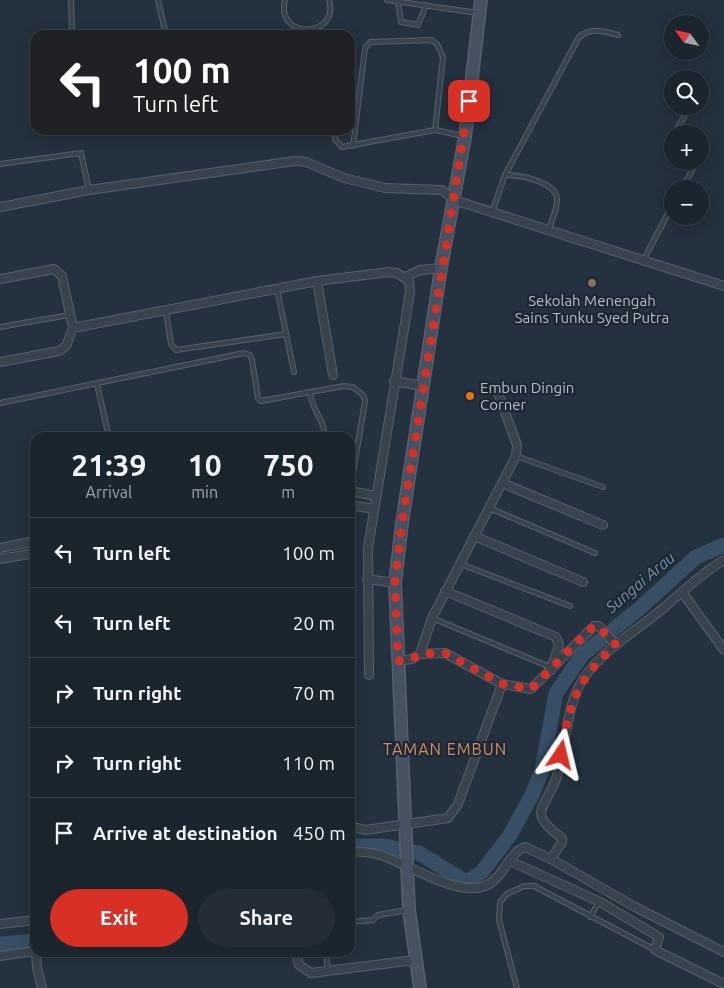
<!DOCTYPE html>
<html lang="en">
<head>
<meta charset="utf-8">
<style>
  :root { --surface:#1b252e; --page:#242d36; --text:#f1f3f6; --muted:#a0a5aa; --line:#39424a; --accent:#d93025 }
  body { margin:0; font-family:Ubuntu,sans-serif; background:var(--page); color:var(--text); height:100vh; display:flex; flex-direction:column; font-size:19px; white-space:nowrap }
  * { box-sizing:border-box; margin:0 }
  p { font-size:16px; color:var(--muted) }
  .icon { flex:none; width:28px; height:28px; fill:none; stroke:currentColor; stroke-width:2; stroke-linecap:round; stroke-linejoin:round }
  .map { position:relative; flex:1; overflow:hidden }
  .details { position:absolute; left:30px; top:432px; width:325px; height:525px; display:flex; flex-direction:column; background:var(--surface); border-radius:15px; box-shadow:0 2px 12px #0003,0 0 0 1px var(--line) }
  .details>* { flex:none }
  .banner { position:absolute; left:30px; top:30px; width:325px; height:105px; border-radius:15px; box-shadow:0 2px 12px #0003,0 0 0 1px var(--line); background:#202124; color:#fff; overflow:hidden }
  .needle { width:32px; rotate:303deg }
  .controls { position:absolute; left:664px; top:15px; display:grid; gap:10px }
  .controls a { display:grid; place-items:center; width:45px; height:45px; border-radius:50%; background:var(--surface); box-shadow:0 2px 12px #0003,0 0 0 1px var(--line); font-size:25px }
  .pin { position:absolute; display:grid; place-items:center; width:42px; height:42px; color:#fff; margin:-21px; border-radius:10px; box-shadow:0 2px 8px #0006 }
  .me { position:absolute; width:55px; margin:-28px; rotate:10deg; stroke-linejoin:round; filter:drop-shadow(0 0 4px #0008) }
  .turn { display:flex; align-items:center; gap:18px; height:105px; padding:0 20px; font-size:22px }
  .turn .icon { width:65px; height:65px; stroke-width:2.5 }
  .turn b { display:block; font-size:35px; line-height:42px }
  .eta { display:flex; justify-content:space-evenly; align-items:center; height:85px; text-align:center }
  .eta b { font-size:30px; font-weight:700; line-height:35px }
  .button { display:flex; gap:10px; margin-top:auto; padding:10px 20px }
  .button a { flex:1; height:58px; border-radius:30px; background:var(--accent); color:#fff; font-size:20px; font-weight:700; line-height:58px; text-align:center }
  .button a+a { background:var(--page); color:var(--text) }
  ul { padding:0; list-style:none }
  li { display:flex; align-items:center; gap:15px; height:70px; padding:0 20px; border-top:1px solid var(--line) }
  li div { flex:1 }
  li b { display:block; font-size:19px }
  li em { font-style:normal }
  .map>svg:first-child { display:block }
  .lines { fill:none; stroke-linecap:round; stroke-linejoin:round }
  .river { stroke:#384e65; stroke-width:15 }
  .service-casing { stroke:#56616c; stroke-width:6 }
  .minor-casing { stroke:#56616c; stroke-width:10 }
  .secondary-casing { stroke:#56616c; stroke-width:14 }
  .service { stroke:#38434e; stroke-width:4 }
  .minor { stroke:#38434e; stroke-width:8 }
  .secondary { stroke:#465261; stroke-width:11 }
  .route { stroke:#d93025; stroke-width:9; stroke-dasharray:0 16.2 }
  .education-dot { fill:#8d6e63; stroke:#1d2833; stroke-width:2 }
  .food-dot { fill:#e8710a; stroke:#1d2833; stroke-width:2 }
  .labels { text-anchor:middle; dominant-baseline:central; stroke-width:4.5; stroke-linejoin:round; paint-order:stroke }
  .poi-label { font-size:15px; fill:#b4bec9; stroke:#1d2833 }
  .water-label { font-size:16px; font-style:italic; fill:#7491ab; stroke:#1d2833 }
  .neighbourhood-label { font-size:16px; letter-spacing:1px; fill:#d48c64; stroke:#1d2833 }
</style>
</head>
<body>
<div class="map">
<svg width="724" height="988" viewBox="0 0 724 988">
  <rect width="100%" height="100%" fill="#24313e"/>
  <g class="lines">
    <g class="river">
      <path d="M350,846H385L419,853L466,882L482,872L510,835L532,795L542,770L556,693L582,655L640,608L696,557L724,545"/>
      <path d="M0,944L35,941"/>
    </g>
    <defs>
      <g id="service">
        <path d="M71,0L72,35"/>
        <path d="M158,0L166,35"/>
        <path d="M285,0C275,40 340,38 329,0"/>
        <path d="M387,0L478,13"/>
        <path d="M398,2L401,22L418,25L426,5"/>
        <path d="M291,35L305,31"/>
        <path d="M335,130V139L342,147L435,130L463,136"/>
        <path d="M680,134L677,128L684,117"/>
        <path d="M353,146L365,48L370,42L431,40L437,44L443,57L435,130"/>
        <path d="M700,147L702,149L700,155"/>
        <path d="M0,164L81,153L89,190"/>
        <path d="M505,175C519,175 554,181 557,198C558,207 552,220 549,229"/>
        <path d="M682,189L697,161"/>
        <path d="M492,212L505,175L579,37C592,27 603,31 618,35"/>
        <path d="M644,259L672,206"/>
        <path d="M277,289L294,372"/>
        <path d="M166,311L171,344L176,350L286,334"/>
        <path d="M0,327L69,315"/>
        <path d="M97,384L109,438"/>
        <path d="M310,392C312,413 324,416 325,438"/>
        <path d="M0,403L244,353L250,355L252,360L258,398L261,401L344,386L353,387L363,395L365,401L350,491"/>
        <path d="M169,438L180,435L190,438"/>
        <path d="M516,456L603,487"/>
        <path d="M489,508L595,553"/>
        <path d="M461,564L570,606"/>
        <path d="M432,618L550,667"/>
        <path d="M590,917L599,902"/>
        <path d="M350,922L373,920L378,915L407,910"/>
        <path d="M326,952L328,971"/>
        <path d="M517,988L499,920L500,902L507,894L524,886H534L655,950"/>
      </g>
      <g id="minor">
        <path d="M0,207L89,190L295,161L306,162L344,178L385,188L442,190L454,200L724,286"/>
        <path d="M405,277L420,270L441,268"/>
        <path d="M0,279L54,269L62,276L73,328"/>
        <path d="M317,281L333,375"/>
        <path d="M73,328L317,281L389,272L397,273L409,281L410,292L368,548L369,675"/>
        <path d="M0,362L59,351L66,346L73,328"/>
        <path d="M394,381L423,386"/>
        <path d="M502,483L603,525"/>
        <path d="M350,491L376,496"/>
        <path d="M350,505L374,509"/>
        <path d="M474,536L583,582"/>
        <path d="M0,548L35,541"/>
        <path d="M0,559L35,553"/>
        <path d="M367,579L395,583"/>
        <path d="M445,591L556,637L559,645L551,670"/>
        <path d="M682,592L724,650"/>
        <path d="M420,654L432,618L516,456L517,445L498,393"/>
        <path d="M398,661L412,659L420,654L445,653L502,684L531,689L594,626H599L616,645"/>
        <path d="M350,826L365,830L448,818L458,804L502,684"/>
        <path d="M350,851C360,852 371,852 380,855C409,864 456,897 485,886C504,878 508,853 525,847L551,859L562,842V838C525,811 546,810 557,776C566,748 565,718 577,690C593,655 633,634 661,610C682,593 701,573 724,560"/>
        <path d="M551,859L635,907L724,952"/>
        <path d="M510,861L600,902L659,937L655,950L724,984"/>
        <path d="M0,924L35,920"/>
        <path d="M36,952L37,968L42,988"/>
        <path d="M296,952L299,965L311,973L415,960"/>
        <path d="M0,956L35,951"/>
      </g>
      <path id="secondary" d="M420,988L409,910L395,583L402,523L441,268L465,137L481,0"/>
    </defs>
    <use href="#service" class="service-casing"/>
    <use href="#minor" class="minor-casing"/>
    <use href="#secondary" class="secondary-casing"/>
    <use href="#service" class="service"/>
    <use href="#minor" class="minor"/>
    <use href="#secondary" class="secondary"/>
  </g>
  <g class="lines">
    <path class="route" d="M469,101L402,523L395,583L398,661L412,659L420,654L445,653L502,684L531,689L590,629L598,626L616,645C576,680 569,704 561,755"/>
  </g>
  <circle class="education-dot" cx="592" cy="283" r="5"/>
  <circle class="food-dot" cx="470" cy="396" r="5"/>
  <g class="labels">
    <g class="poi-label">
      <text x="592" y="300">Sekolah Menengah<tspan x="592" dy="17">Sains Tunku Syed Putra</tspan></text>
      <text x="480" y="387" text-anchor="start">Embun Dingin<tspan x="480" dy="17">Corner</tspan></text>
    </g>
    <g class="water-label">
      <text transform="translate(640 582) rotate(-40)">Sungai Arau</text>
    </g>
    <g class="neighbourhood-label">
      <text x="445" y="749">TAMAN EMBUN</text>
    </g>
  </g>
</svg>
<div class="controls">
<a><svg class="needle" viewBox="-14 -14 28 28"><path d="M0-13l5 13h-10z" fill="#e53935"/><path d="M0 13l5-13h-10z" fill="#a0a5aa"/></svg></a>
<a><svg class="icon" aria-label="search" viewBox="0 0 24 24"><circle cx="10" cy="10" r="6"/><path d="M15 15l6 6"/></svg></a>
<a>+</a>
<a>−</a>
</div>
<div class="pin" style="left:469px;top:101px;background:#d93025"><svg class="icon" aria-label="arrive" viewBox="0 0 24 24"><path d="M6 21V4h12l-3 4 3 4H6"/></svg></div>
<svg class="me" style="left:561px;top:755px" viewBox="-20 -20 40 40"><path d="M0-17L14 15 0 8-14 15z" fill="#d93025" stroke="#fff" stroke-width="4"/></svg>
<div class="banner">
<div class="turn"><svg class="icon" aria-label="left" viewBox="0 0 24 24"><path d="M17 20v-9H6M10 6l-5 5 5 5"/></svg><div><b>100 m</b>Turn left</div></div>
</div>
<section class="details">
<div class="eta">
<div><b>21:39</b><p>Arrival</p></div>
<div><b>10</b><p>min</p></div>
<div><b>750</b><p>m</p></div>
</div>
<ul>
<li><svg class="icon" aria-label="left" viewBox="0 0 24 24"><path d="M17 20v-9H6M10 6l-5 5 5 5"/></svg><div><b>Turn left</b></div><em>100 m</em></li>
<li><svg class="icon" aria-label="left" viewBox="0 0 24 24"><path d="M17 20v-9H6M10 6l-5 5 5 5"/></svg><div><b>Turn left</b></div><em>20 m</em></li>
<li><svg class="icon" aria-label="right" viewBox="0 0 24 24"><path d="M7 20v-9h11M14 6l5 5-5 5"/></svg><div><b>Turn right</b></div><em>70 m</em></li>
<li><svg class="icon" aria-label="right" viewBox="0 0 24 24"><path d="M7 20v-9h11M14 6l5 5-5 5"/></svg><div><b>Turn right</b></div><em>110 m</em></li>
<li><svg class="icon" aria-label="arrive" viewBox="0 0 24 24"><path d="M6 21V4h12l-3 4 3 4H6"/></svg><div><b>Arrive at destination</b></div><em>450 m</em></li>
</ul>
<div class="button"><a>Exit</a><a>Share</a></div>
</section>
</div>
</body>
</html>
